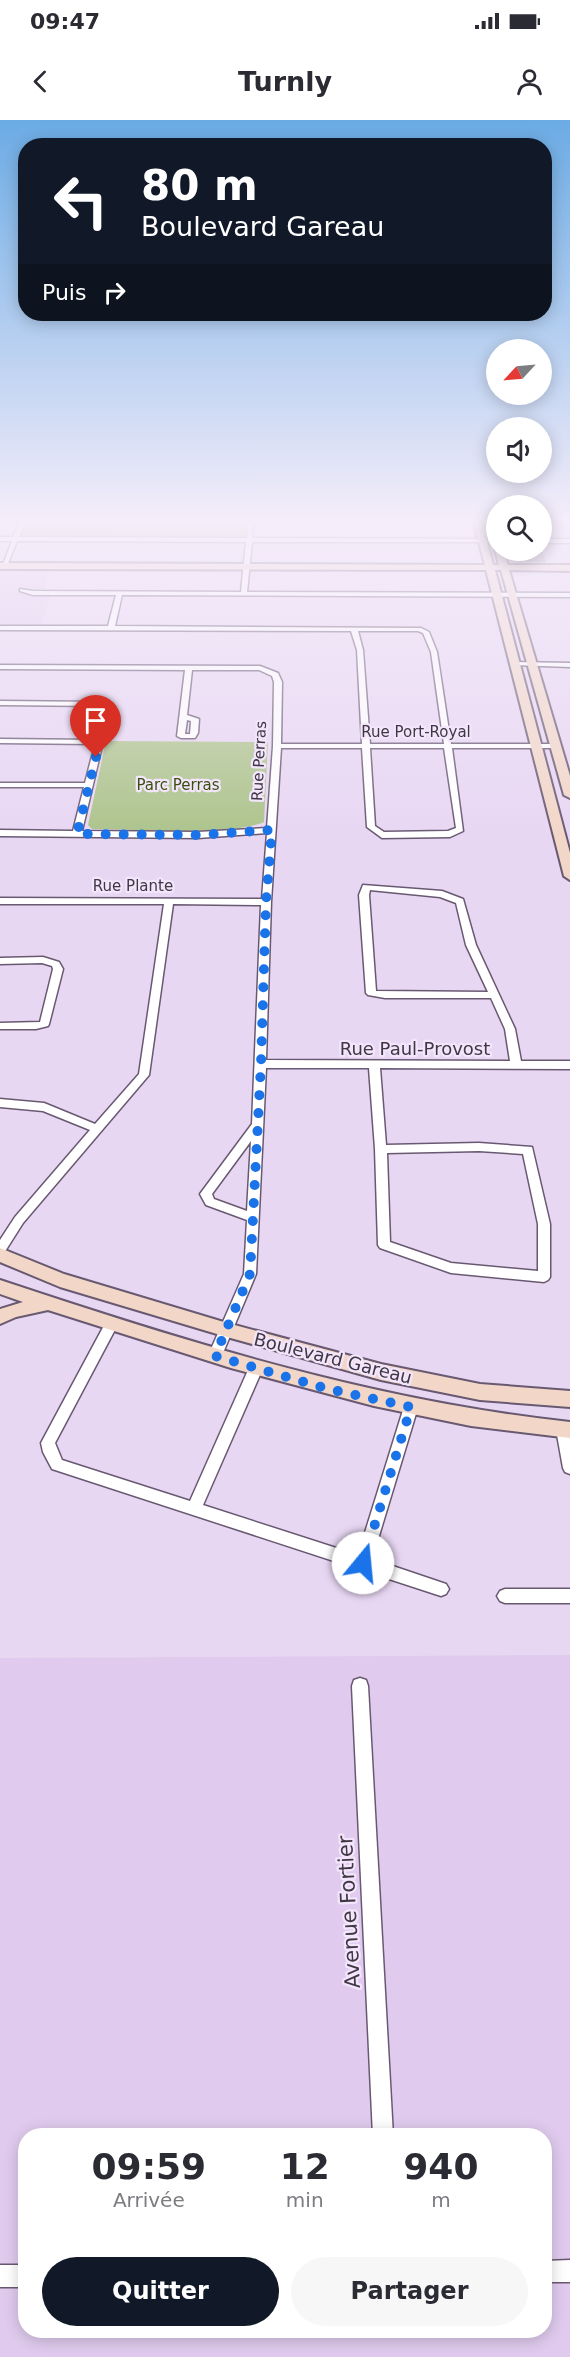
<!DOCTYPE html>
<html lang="fr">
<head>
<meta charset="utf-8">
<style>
  :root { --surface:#fff; --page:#f7f7f7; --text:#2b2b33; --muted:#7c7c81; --accent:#111827 }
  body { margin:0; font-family:"DejaVu Sans",sans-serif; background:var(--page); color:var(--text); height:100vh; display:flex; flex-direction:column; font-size:22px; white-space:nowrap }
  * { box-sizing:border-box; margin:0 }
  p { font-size:20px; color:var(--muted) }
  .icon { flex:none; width:33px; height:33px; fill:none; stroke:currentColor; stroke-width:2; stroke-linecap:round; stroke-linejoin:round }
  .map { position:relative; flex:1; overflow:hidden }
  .side { position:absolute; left:18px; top:2008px; width:534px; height:210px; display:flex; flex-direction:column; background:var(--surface); border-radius:24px; box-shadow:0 3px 15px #0003 }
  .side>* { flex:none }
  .guide { position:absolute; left:18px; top:18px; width:534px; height:183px; border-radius:24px; box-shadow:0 3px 15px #0003; background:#111827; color:#fff; overflow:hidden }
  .needle { width:39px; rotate:244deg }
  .controls { position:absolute; left:486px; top:219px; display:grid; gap:12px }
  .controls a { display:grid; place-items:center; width:66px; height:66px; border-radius:50%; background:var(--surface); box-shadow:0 3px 15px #0003; font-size:30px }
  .pin { position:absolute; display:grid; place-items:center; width:51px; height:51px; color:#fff; margin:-62px -26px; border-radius:50% 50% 50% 0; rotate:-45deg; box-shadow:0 0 6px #0007 }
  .pin .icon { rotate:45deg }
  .me { position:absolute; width:66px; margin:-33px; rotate:17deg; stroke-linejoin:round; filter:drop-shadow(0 0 4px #0008) }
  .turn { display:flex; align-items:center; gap:21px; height:126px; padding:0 24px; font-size:27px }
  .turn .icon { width:78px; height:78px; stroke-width:2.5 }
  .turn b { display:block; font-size:42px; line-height:51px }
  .then { display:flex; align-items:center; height:57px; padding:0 24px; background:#0003; gap:12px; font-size:22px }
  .eta { display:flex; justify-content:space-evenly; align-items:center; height:102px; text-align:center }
  .eta b { font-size:36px; font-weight:600; line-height:42px }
  .cta { display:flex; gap:12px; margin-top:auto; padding:12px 24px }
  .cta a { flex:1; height:69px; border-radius:36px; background:var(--accent); color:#fff; font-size:24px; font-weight:600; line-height:69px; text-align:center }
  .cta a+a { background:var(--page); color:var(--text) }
  .status { display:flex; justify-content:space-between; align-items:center; height:42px; padding:0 30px; background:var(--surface); direction:ltr }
  .status svg { height:16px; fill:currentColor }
  header { display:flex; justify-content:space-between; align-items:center; height:78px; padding:0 24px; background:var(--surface); font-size:27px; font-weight:600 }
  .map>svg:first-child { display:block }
  .built { fill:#e0cbee; fill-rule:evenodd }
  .green { fill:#adc48c }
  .building { fill:#c8b9d5; stroke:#ad9fba; stroke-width:1.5 }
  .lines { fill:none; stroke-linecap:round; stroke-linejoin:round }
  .street-casing { stroke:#685971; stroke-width:3 }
  .secondary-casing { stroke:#685971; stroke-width:4 }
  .street { fill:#fff; fill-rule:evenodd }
  .secondary { fill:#f2d7c8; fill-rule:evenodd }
  .route { stroke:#1a73e8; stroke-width:10; stroke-dasharray:0 18 }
  .labels { text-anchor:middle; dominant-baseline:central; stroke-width:4.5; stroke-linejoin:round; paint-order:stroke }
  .far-street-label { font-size:15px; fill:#3f3843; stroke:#f3e5fc }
  .far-park-label { font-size:15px; fill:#394f0e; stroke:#f3e5fc }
  .street-label { font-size:18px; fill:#3f3843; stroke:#f3e5fc }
  .near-street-label { font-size:21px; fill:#3f3843; stroke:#f3e5fc }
</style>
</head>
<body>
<div class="status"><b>09:47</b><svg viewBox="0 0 49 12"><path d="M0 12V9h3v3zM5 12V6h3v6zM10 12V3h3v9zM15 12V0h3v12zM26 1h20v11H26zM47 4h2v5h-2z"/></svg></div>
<header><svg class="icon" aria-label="back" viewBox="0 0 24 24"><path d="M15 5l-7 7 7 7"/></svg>Turnly<svg class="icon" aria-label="person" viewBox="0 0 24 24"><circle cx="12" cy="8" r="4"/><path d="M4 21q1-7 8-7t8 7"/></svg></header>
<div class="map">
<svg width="570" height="2237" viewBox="0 0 570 2237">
  <rect width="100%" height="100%" fill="#e8d7f3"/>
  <g class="built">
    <path d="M0,449H50L44,471L50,476L41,505H0Z"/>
    <path d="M570,1535V2237H0V1538ZM26,2016H544V2211H26Z"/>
  </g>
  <g class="green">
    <path d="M26,403H246L245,418L19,417Z"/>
    <path d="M106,621L268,622L264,702C234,716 130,709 92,709L88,705Z"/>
  </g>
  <path class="building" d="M515,432H541L545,441H518Z"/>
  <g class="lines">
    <defs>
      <g id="street">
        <path d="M19,403H25L19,417L247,418L248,403H254L252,418L483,419L485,422H252L247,472L570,473V477L122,475L115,506L421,508L429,512L437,532L451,624H556L560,626L556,628H452L463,711L450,717L382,718L367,707L362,628H281L271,782L266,940L510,941L505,909L491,878H385L368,875L366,873L359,775L363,765L442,771L463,779L476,825L515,909L521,941H570V949L380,948L386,1025L479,1023L532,1027L550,1104V1157L548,1160L544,1162L451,1153L380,1128L378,1125L375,1029L369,948H266L256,1154L220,1240L215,1241L210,1240L208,1236L244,1154L247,1100L206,1085L200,1074L252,1004L261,785L173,784L149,955L23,1103L4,1133L0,1135V1120L15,1097L90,1010L43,991L0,987V979L44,983L95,1004L139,954L164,784H0V778L262,779L267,713L198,718L0,716V710L73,711L84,667H0V663H85L95,624L0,623V619L96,620L103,589L99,586L0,585V581L101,582L111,588L82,711L198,712L267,708L273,626L274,562L272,556L259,550H192L187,595L199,599L198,613L195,618H181L177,616L185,550L0,549V545L260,546L278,553L282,562L281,624H362L357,530L351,511L0,510V506H108L116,475H33L20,471V469L33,471L241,472L246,422L17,421L7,446L2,447L12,421H0V417H13ZM358,511H418L423,513L431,532L444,624H370L363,530ZM187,600L191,601L190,614H185ZM370,628H444L456,708L448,711L384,712L375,706ZM370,770L440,777L456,783L466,825L488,872L376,871L369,775ZM251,1021L247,1091L214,1079L212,1074ZM479,1031L523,1034L538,1104V1151L451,1143L390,1122L387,1033Z"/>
        <rect x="542" y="419" width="28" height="4"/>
        <path d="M515,542L570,543V547L513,545V543Z"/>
        <path d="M43,837L59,842L63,849L49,904L48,906L36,909H0V903L40,902L53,849L52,846L42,843L0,844V838Z"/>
        <path d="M112,1199L117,1200L118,1204L55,1323L62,1340L190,1381L249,1248L251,1244L256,1242L261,1244L263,1248L203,1385L358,1435L404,1287L406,1283L411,1281L416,1283L418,1287L372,1439L446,1464L449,1469L446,1474L441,1476L52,1349L43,1332L41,1323L107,1200Z"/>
        <path d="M563,1303L568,1305L570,1310V1354L565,1352L563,1348L556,1309L558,1305Z"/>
        <path d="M505,1469H570V1483H505L500,1481L497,1476L500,1471Z"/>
        <path d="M360,1558L366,1560L368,1566L393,2016H373L352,1566L354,1560Z"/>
        <path d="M570,2140V2162H544V2141Z"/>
        <rect x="0" y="2145" width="26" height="22"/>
      </g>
      <g id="secondary">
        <path d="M474,403H482L493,445H499L495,430L496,428V430H503L508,445H570V451L509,450L570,656V678L564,675L501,450H495L570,733V760L564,756L486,450L0,449V443L485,445Z"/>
        <path d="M488,403H496V422L492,420Z"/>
        <path d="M0,1128L64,1154L227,1203L381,1244L480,1264L570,1271V1287L480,1280L381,1260L227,1217L60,1167L0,1142Z"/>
        <path d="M0,1160C186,1222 374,1281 570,1302V1318L471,1306L374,1286L231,1248L48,1190L16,1197L0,1204V1189L23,1182L0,1174Z"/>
      </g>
    </defs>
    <use href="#street" class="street-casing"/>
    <use href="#secondary" class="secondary-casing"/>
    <use href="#street" class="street"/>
    <use href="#secondary" class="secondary"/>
  </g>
  <linearGradient id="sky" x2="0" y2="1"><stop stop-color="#6babe4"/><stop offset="0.56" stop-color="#f5edfa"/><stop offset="1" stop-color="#f5edfa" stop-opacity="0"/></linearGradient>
  <rect width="570" height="716" fill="url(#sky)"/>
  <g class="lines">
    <path class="route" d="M96,637L77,714L198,715L272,710L266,782L261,944L250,1154L215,1236L328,1269L411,1287L363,1443"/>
  </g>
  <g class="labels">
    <g class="far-street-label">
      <text x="416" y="612">Rue Port-Royal</text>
      <text transform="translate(259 641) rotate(-87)">Rue Perras</text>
      <text x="133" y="766">Rue Plante</text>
    </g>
    <g class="far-park-label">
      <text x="178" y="665">Parc Perras</text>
    </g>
    <g class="street-label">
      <text x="415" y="928">Rue Paul-Provost</text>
      <text transform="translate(333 1238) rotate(14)">Boulevard Gareau</text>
    </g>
    <g class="near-street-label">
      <text transform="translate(349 1792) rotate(-93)">Avenue Fortier</text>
    </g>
  </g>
</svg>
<div class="controls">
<a><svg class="needle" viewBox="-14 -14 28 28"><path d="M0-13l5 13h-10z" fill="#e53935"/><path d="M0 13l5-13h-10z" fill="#7c7c81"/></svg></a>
<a><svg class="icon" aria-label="sound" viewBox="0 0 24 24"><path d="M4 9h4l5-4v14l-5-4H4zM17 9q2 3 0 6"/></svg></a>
<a><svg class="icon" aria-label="search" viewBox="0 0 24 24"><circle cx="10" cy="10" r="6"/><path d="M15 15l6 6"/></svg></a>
</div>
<div class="pin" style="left:96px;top:637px;background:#d93025"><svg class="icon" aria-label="arrive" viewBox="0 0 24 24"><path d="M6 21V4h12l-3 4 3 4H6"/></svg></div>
<svg class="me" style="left:363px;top:1443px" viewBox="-20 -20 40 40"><circle r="19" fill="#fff"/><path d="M0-13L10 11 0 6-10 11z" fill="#1a73e8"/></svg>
<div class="guide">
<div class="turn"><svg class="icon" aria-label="left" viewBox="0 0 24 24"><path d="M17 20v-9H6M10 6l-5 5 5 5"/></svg><div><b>80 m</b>Boulevard Gareau</div></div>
<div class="then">Puis<svg class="icon" aria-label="right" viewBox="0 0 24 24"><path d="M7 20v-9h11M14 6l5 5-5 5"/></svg></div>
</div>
<section class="side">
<div class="eta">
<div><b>09:59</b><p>Arrivée</p></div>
<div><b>12</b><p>min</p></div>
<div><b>940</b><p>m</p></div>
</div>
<div class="cta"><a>Quitter</a><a>Partager</a></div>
</section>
</div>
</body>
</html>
